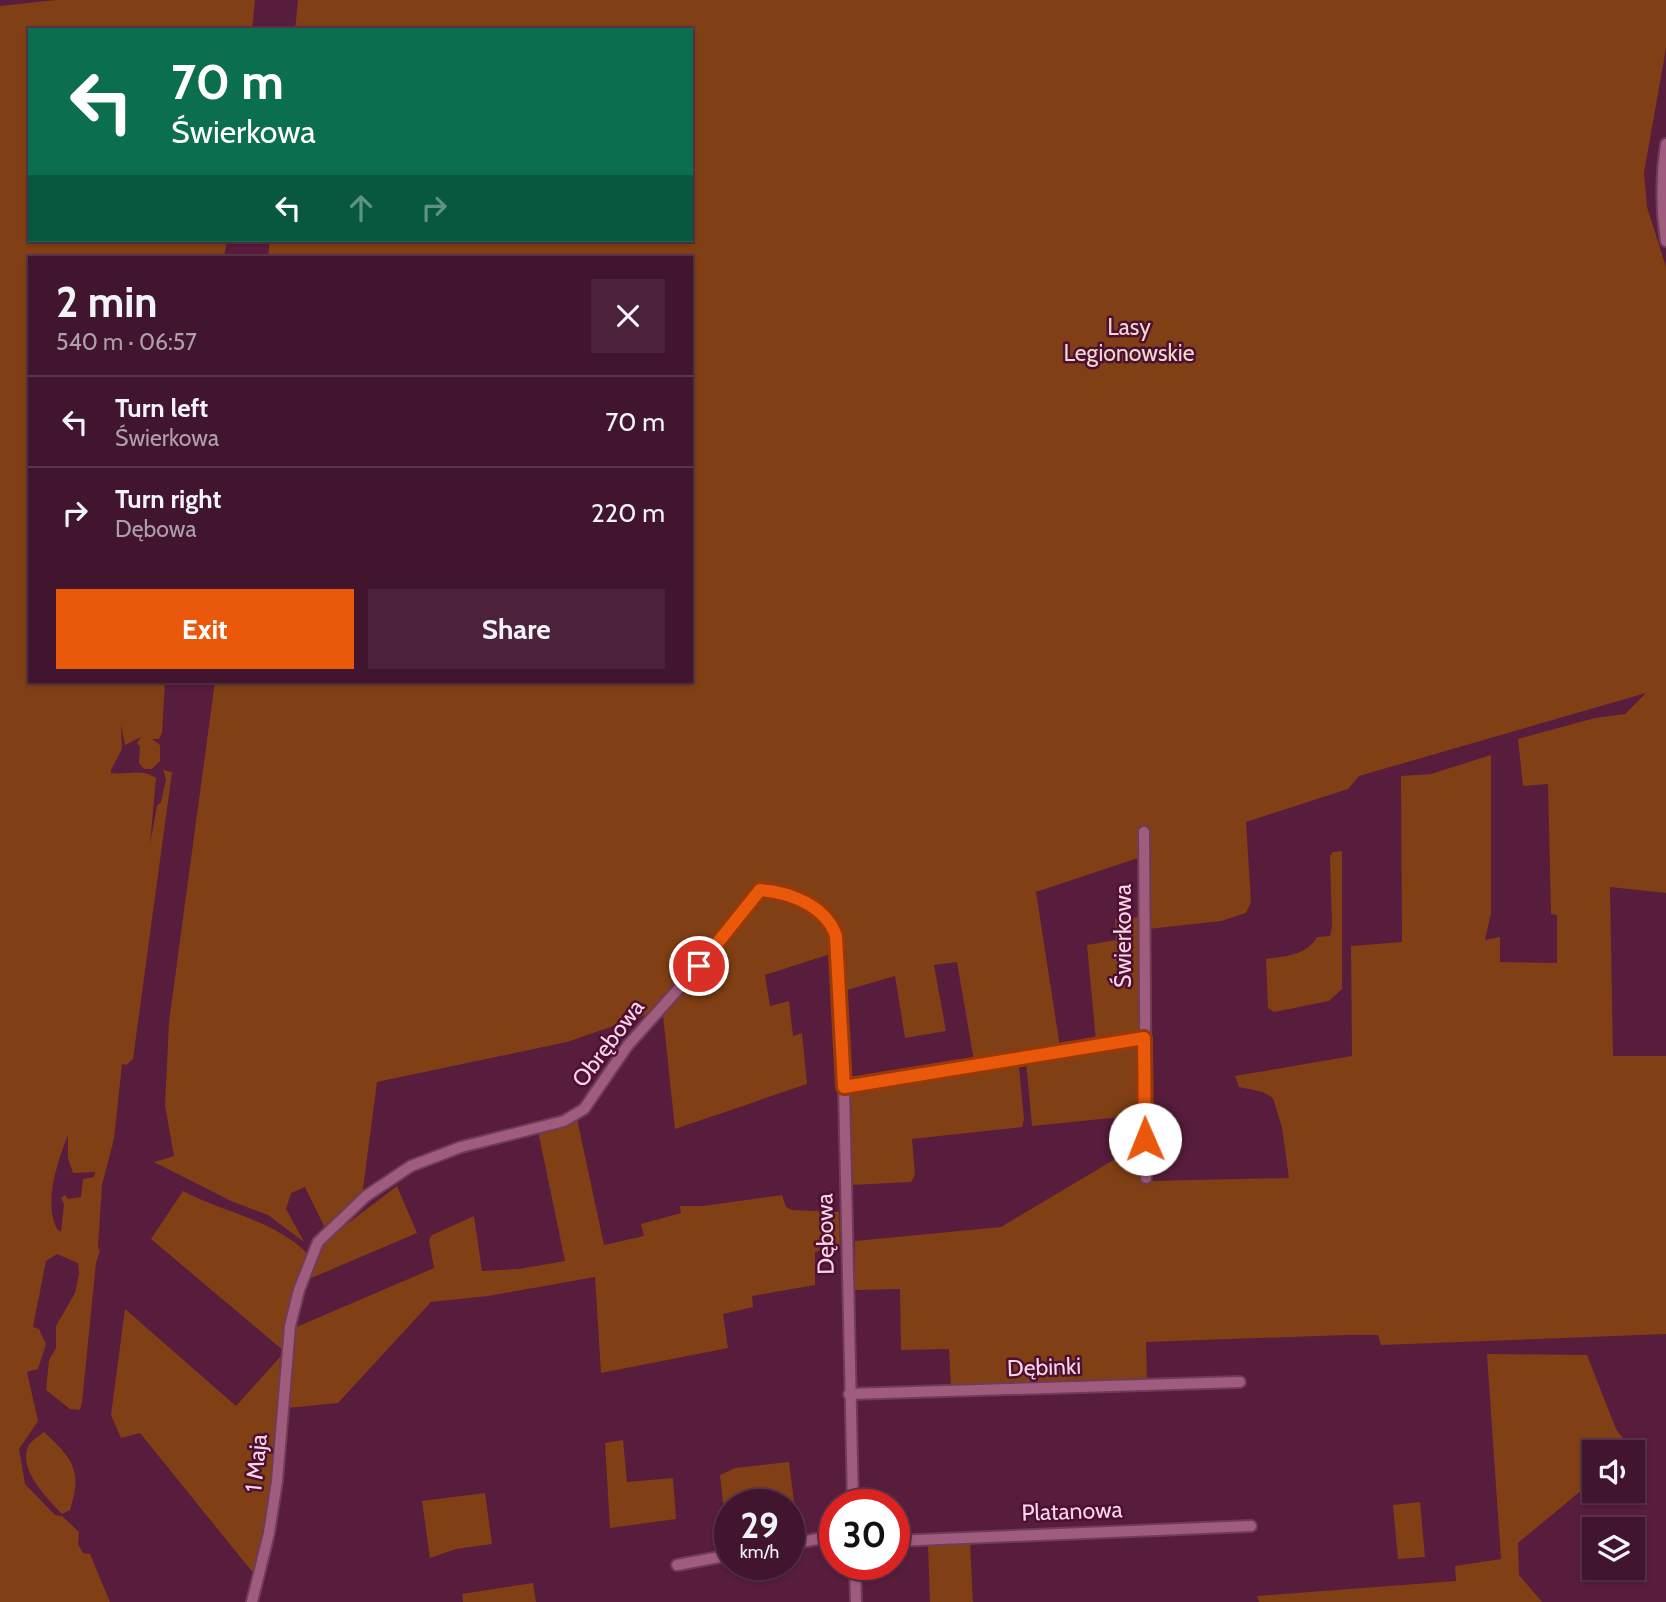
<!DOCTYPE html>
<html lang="en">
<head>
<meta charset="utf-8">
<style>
  :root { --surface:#42152e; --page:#4c223a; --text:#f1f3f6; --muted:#ae9faa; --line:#5a344a; --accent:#ea580c }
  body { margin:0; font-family:Cabin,sans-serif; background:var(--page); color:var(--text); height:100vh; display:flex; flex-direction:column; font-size:26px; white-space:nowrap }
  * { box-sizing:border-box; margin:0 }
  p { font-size:23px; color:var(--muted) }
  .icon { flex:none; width:38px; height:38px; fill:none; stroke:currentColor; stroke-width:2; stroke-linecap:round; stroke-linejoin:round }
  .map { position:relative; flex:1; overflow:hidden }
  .sheet { position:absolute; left:28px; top:256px; width:665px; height:427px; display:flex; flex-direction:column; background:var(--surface); border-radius:0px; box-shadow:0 2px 5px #0004,0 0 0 2px var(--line) }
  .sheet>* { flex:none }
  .top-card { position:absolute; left:28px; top:28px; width:665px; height:214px; border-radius:0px; box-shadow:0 2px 5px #0004,0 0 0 2px var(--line); background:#0b6e4f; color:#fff; overflow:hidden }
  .tools { position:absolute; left:1582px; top:1440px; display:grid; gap:14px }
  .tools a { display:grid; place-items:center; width:63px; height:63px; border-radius:0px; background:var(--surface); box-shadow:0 2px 5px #0004,0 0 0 2px var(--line); font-size:35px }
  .speed { position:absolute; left:714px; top:1489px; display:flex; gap:14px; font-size:35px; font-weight:700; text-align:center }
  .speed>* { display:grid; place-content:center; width:91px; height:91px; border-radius:50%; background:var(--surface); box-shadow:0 2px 5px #0004,0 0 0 2px var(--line); line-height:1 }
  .speed small { font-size:18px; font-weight:400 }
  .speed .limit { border:10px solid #d22; background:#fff; color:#111 }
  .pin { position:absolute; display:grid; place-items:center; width:60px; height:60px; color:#fff; margin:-30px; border:4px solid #fff; border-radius:50%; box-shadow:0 2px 7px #0007 }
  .me { position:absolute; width:77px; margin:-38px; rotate:359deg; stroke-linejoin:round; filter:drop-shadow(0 0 5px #0008) }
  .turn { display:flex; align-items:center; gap:24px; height:147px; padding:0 28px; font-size:32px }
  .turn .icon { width:91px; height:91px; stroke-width:2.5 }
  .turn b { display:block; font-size:49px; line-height:60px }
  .lanes { display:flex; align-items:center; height:66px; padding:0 28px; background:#0003; justify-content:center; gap:35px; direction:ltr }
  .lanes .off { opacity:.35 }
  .round { display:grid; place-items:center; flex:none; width:74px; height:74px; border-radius:0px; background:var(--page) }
  .head { display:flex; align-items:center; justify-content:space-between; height:119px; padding:0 28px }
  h1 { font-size:42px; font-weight:800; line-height:52px }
  .primary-button { display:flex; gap:14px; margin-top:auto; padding:14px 28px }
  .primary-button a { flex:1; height:80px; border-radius:0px; background:var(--accent); color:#fff; font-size:28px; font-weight:800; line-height:80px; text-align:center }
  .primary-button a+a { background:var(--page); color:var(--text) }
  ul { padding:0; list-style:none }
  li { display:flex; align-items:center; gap:21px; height:91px; padding:0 28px; border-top:2px solid var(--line) }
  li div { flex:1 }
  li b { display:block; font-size:26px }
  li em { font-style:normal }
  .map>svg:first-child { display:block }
  .green { fill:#803f14; fill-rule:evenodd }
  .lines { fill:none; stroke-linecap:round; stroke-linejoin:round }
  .minor-casing { stroke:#703b59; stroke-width:14 }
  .minor { stroke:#9f5c7d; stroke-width:10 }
  .route-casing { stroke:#983908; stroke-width:18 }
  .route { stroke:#ea580c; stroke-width:12 }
  .labels { text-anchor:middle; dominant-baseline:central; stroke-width:5; stroke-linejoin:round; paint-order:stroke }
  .park-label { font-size:23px; fill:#f1d8ca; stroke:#4c1032 }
  .street-label { font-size:23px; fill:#fbd4e5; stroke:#4c1032 }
</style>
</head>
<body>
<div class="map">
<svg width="1666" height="1602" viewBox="0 0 1666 1602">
  <rect width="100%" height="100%" fill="#581c3d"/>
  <g class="green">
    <path d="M56,0H255L252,30H30V240H227L224,257H30V681H165L162,733L159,739H152L160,745V761L152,769H144L139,763L140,747L137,743L141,737L125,745L121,725L122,749L111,770V773C128,775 141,768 156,778L150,844L157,806L161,802L166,779L163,770L172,772L133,1059L126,1065L122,1064L114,1139L102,1185L98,1247L100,1251L96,1263L82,1403L80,1410L70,1409L46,1390L49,1360L56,1348V1326L75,1293L79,1273L78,1263L57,1254L46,1261L33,1327L39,1329L46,1344L38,1369L27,1372L38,1421L19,1449L25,1484L55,1515L62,1516L79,1532L78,1544L83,1553L90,1554L110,1602H0V6ZM68,1135V1158L73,1173L95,1172L94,1177L83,1179L81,1197L68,1199L65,1195L61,1198L64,1204L61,1232L57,1229C43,1202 58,1161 68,1135Z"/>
    <path d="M298,0H1666V48L1644,173L1647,207L1666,267V893L1610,887L1613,1056H1666V1334L1381,1345L1378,1335H1347L1146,1342L1147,1380L951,1388L949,1349L901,1350L900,1289L855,1290V1241L1001,1227L1142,1143L1149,1181L1289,1178L1282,1128L1273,1098L1263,1092L1239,1087L1235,1076L1352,1056L1351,946L1402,942L1401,776L1431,774L1491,755V913L1485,940L1500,937V962L1557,963V915L1551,914L1548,784L1523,786L1518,739L1595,718L1625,714L1646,693L1359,776L1348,789L1246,822L1251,902L1246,913L1221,921L1148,929L1147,855L1036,892L1060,1047L974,1061L957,962L934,965L946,1031L905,1038L895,976L847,990L846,949L765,975L770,1006L789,1001L793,1036L802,1033L807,1084L675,1129L663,1015L666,1008L567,1042L377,1082L362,1197L324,1226L305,1187L291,1193L286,1209L304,1242L268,1215L231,1201L154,1162L174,1156L165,1105L169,1022L215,681H691V257H268L270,240H691V30H295Z"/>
    <path d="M1342,851V989L1329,1001L1274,1012L1268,1008L1266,959C1285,956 1306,956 1317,937L1330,936L1332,926L1330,856L1333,852Z"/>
    <path d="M1141,917V1032L1138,1036L1096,1042L1087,945L1116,940L1115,919Z"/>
    <path d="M1137,1043L1141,1045V1115L1032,1126L1026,1062Z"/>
    <path d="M1016,1064L1019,1067L1024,1119L1022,1127L912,1139L915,1175L911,1182L851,1185L848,1096L853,1090Z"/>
    <path d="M577,1119L604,1245L644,1236L641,1224L681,1213L680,1206H703L782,1195L786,1207L792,1210L839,1212L840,1247L815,1252V1285L752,1296L753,1307L723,1314L728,1348L601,1373L595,1277L488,1296L431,1302L338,1403L287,1408L294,1328L434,1268L429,1240L432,1235L474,1216L482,1271L519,1269L565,1261L538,1131Z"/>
    <path d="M397,1186L417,1233L309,1279L321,1247L330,1237Z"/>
    <path d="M183,1191C224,1213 272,1219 307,1253L284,1351L151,1239Z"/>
    <path d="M125,1309L236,1406L280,1357C279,1431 270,1502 254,1574L140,1433L121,1438L111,1415Z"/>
    <path d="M1487,1354L1587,1355L1616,1429L1631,1449L1627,1452H1594V1480L1518,1543L1519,1575L1542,1602H1259L1257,1596L1456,1581L1455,1566L1501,1559Z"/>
    <path d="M44,1432C72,1458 83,1470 70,1510L62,1514C48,1499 18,1470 28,1447C30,1441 39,1436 44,1432Z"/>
    <path d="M623,1440L627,1482L673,1478L676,1519L610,1528L605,1443Z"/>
    <path d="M789,1462L794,1502L730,1505V1511L724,1512L720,1475L735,1468Z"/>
    <path d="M485,1493L492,1544L456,1549L430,1558L422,1501Z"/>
    <path d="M1420,1502L1425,1557L1398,1559L1393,1505Z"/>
    <path d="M970,1541L973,1602H930L928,1544Z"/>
    <path d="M533,1583L536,1602H463L462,1594Z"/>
  </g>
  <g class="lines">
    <defs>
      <g id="minor">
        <path d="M1666,144C1661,177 1661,208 1666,241"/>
        <path d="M1144,832L1146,1178"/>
        <path d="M844,1087L1144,1038"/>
        <path d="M849,1394L1240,1382"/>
        <path d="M894,1541L1251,1526"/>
        <path d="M789,1544L835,1536"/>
        <path d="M855,1564L856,1602"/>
        <path d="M677,1565L730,1555"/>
        <path d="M252,1602L269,1533L277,1481L290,1326L299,1290L318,1242L366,1196L411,1166L461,1147L564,1121L584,1109L628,1045L699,966L759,890C789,892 826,906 836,936L844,1087L853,1505"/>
      </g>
    </defs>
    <use href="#minor" class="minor-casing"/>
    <use href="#minor" class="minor"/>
  </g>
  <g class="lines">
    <defs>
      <path id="route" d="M699,966L760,890C790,892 826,906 836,936L844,1087L1144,1038L1145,1139"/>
    </defs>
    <use href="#route" class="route-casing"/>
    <use href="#route" class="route"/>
  </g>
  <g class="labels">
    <g class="park-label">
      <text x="1129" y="327">Lasy<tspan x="1129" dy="26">Legionowskie</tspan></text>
    </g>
    <g class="street-label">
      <text transform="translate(1123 936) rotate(-90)">Świerkowa</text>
      <text transform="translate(608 1043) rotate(-53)">Obrębowa</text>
      <text transform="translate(825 1234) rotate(-91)">Dębowa</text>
      <text transform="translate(1044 1367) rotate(-2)">Dębinki</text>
      <text transform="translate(256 1463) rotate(-84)">1 Maja</text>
      <text transform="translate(1072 1511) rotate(-2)">Platanowa</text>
    </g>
  </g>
</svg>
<div class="tools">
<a><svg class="icon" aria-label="sound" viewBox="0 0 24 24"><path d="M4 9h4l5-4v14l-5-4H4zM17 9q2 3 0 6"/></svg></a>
<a><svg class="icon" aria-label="layers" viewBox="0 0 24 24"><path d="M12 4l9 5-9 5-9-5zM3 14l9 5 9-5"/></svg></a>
</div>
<div class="speed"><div>29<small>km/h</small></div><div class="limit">30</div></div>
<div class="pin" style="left:699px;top:966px;background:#d93025"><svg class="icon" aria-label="arrive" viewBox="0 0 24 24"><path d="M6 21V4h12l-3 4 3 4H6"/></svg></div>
<svg class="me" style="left:1145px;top:1139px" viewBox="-20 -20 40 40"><circle r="19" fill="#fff"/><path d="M0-13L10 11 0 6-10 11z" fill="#ea580c"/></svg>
<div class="top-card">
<div class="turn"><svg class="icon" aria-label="left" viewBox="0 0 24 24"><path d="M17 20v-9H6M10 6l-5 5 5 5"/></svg><div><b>70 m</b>Świerkowa</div></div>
<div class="lanes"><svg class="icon" aria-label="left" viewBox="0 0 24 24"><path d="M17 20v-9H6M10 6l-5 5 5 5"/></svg><svg class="icon off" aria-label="ahead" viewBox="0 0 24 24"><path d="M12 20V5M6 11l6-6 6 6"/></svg><svg class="icon off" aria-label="right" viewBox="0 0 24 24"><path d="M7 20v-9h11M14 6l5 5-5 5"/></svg></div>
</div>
<section class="sheet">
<div class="head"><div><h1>2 min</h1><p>540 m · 06:57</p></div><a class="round"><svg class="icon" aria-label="close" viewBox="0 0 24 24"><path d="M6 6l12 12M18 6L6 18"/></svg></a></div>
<ul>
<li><svg class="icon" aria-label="left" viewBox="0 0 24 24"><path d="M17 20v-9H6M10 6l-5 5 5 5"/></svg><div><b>Turn left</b><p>Świerkowa</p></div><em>70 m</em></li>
<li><svg class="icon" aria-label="right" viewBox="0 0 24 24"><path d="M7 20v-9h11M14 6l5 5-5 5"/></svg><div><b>Turn right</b><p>Dębowa</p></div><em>220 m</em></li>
</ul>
<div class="primary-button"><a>Exit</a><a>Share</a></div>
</section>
</div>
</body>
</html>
